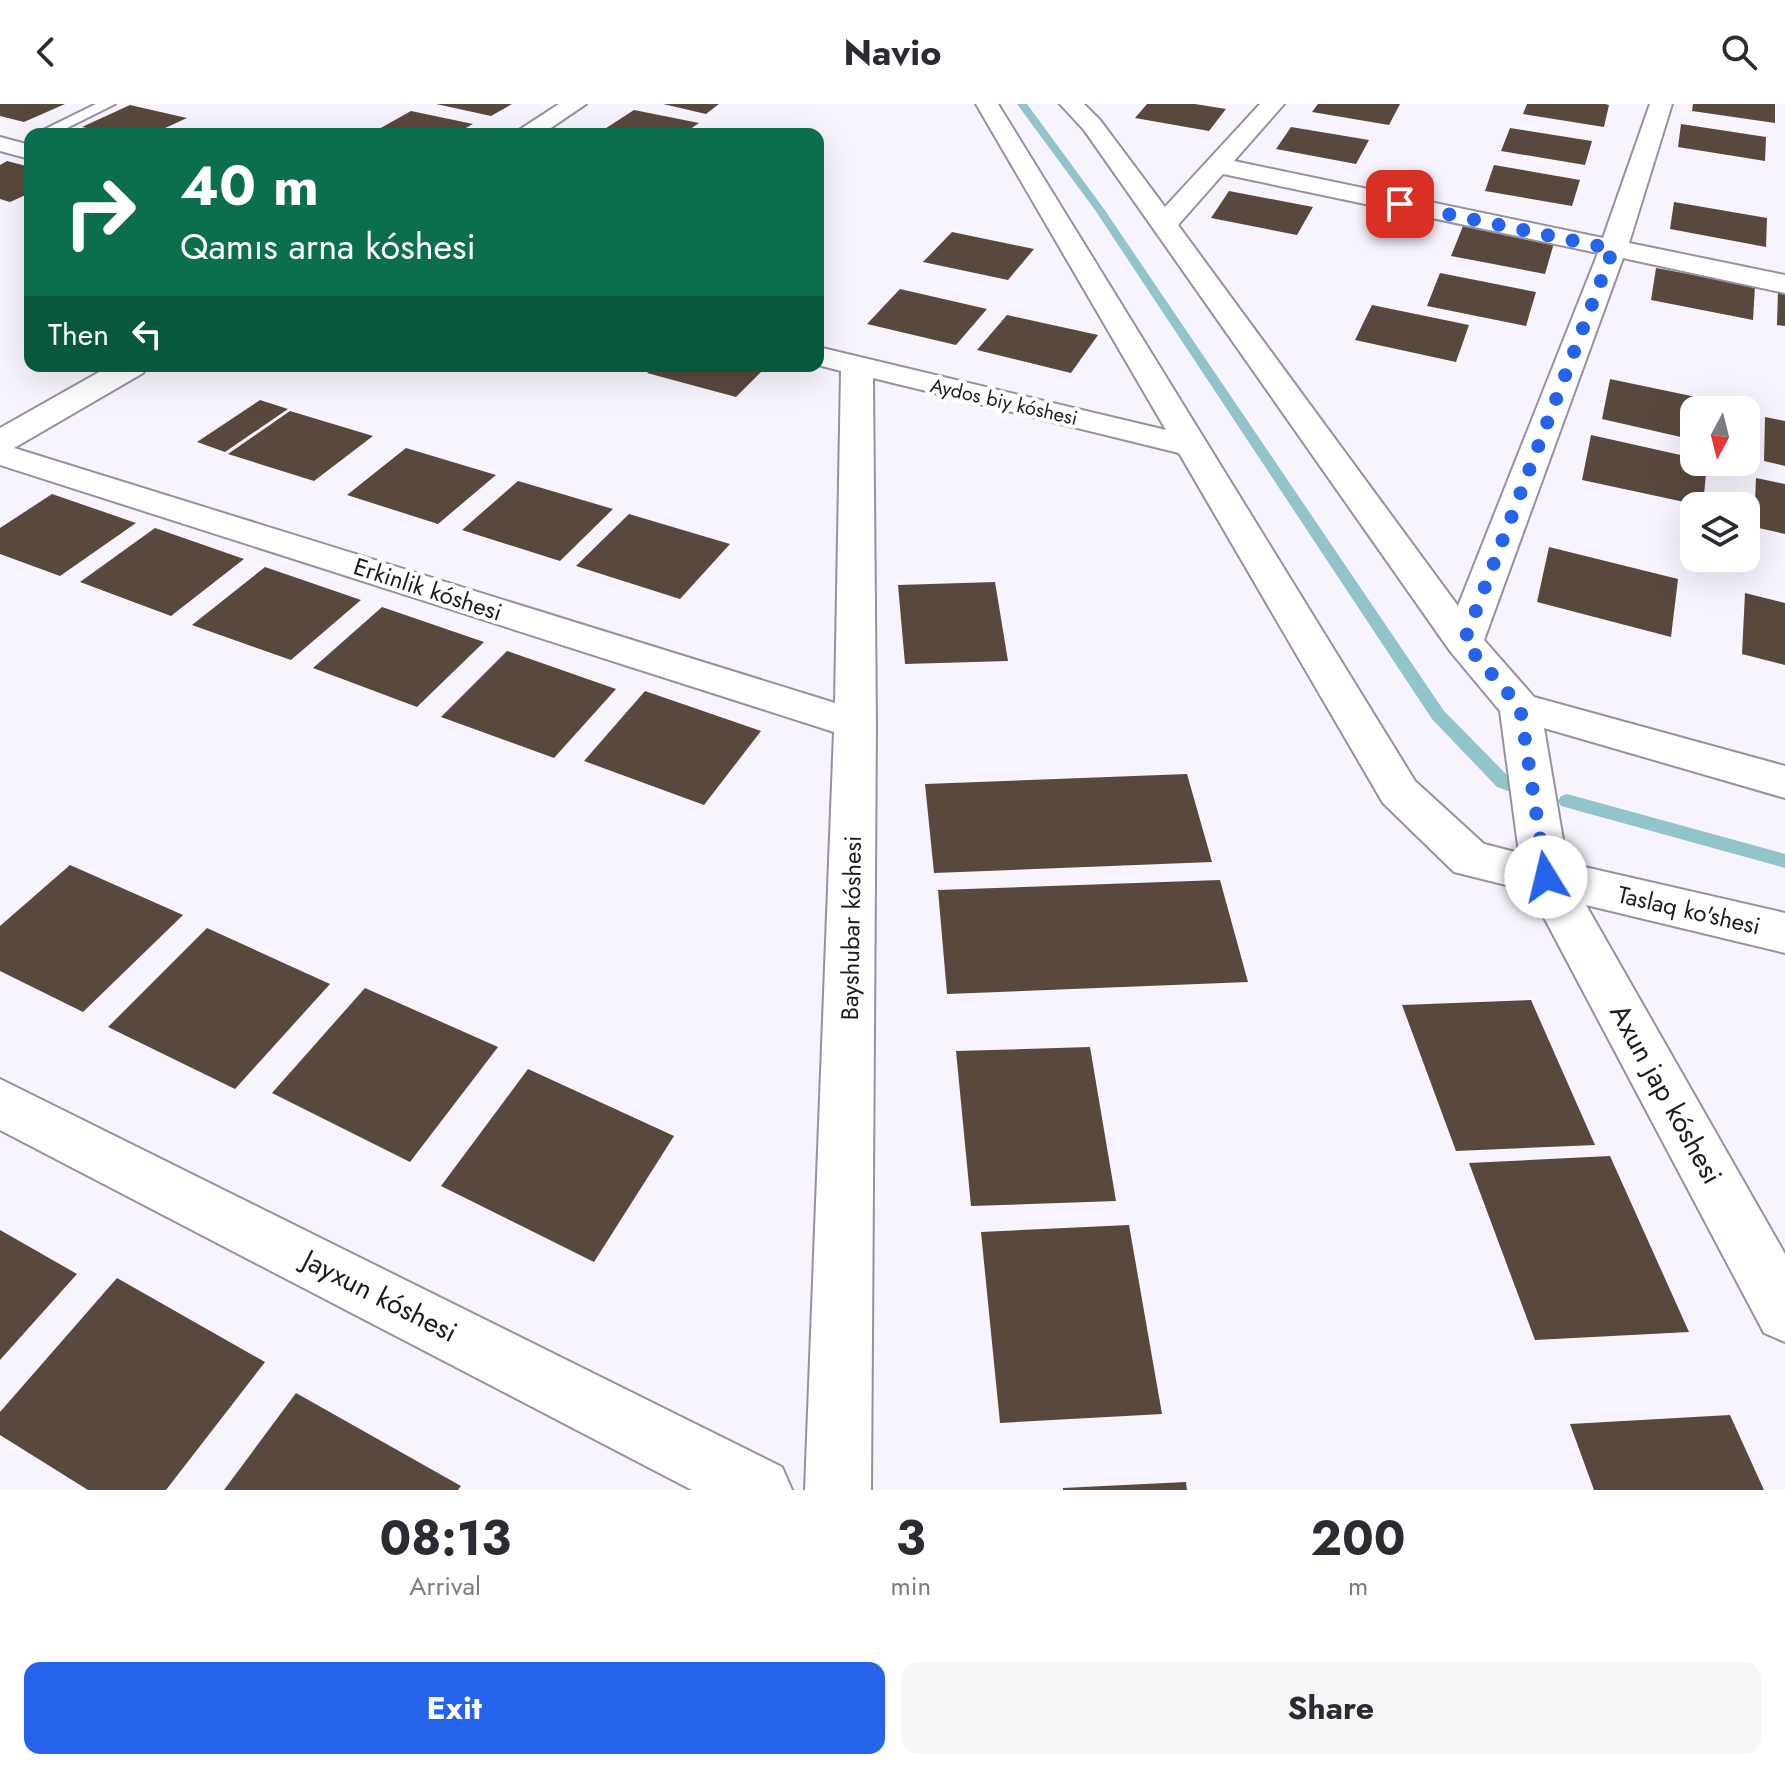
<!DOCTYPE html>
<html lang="en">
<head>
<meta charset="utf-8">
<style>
  :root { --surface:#fff; --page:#f7f7f7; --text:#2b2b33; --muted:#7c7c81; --accent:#2563eb }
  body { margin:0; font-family:Jost,sans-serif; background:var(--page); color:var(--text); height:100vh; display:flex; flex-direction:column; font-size:30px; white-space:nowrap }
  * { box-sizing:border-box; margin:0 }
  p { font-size:26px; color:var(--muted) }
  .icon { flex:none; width:44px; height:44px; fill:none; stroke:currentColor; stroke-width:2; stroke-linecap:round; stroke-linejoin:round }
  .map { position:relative; height:1386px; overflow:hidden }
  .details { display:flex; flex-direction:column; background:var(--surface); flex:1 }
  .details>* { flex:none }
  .hud { position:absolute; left:24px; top:24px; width:800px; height:244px; border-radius:16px; box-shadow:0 8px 32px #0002; background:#0b6e4f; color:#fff; overflow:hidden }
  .needle { width:52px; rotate:187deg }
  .tools { position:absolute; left:1680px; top:292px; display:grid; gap:16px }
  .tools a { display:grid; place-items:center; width:80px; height:80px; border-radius:16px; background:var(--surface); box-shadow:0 8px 32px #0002; font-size:40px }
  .pin { position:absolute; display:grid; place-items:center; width:68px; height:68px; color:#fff; margin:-34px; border-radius:16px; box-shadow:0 4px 12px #0006 }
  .me { position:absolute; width:88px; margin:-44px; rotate:351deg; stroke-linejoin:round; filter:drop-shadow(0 0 6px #0008) }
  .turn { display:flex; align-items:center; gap:28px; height:168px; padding:0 24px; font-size:36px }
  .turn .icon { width:104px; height:104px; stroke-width:2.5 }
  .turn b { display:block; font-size:56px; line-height:68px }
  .then { display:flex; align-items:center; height:76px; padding:0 24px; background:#0003; gap:16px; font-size:30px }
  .eta { display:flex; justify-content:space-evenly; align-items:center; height:136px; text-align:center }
  .eta b { font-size:48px; font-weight:700; line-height:56px }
  .cta { display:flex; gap:16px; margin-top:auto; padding:16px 24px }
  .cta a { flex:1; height:92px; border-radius:16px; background:var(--accent); color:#fff; font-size:32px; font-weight:700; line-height:92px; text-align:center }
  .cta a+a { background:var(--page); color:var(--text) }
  header { display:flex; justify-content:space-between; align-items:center; height:104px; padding:0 24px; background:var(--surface); font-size:36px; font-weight:700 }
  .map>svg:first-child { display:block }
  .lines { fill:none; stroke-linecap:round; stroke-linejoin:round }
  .stream { fill:#91c4cb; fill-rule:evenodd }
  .building { fill:#59483d }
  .service-casing { stroke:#998fa2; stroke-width:4 }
  .minor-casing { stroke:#998fa2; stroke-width:4 }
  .service { fill:#fff; fill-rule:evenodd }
  .minor { fill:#fff; fill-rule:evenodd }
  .route { stroke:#2563eb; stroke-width:14; stroke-dasharray:0 25.2 }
  .labels { text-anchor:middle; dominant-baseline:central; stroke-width:8; stroke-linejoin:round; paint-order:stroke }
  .far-street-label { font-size:20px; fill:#1e1a22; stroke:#fff }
  .street-label { font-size:24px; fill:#1e1a22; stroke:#fff }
  .near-street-label { font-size:28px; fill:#1e1a22; stroke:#fff }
</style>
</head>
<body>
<header><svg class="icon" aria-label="back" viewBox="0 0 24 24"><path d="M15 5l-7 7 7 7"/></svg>Navio<svg class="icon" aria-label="search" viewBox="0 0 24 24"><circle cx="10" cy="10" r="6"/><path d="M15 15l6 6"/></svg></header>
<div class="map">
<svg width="1785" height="1386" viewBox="0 0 1785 1386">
  <rect width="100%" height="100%" fill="#f8f4fd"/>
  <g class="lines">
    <g class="stream">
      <path d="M1017,0H1027L1104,105L1444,607L1509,673L1517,676L1520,681L1517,686L1511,688L1497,683L1432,615L1095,106Z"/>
      <path d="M1567,690L1785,750V764L1561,702L1558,697L1561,692Z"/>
    </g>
  </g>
  <g class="building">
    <path d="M0,0H65L24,18L0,12Z"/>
    <path d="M436,0H512L491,12Z"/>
    <path d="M663,0H719L706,10Z"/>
    <path d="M1147,0H1195L1226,5L1209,27L1135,14Z"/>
    <path d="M1318,0H1400L1389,21L1312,8Z"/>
    <path d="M1527,0H1605L1609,1L1604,23L1523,10Z"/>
    <path d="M1693,0H1775V19L1692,7Z"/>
    <path d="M130,1L187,14L152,30H113L82,23Z"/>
    <path d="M634,6L699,19L683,30L600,28Z"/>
    <path d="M411,7L473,20L455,30H370Z"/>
    <path d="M1681,20L1766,33L1765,57L1678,43Z"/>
    <path d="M1291,23L1369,36L1356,60L1276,45Z"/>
    <path d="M1510,24L1592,37L1585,61L1501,47Z"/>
    <path d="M7,57L30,63V89L10,98L0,95V61Z"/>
    <path d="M1494,61L1580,76L1572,102L1485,87Z"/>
    <path d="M1229,87L1313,103L1297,131L1211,114Z"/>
    <path d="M1674,98L1767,114L1766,143L1670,125Z"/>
    <path d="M1463,122L1554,139L1545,170L1451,152Z"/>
    <path d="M952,128L1034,145L1008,176L923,158Z"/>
    <path d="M1656,164L1755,182L1753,216L1651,196Z"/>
    <path d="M1440,169L1536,188L1526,222L1427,202Z"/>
    <path d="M900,185L987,205L956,241L867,220Z"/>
    <path d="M1778,187L1785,188V222L1777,221Z"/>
    <path d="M1372,201L1469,221L1456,258L1355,236Z"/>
    <path d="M1007,211L1098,231L1071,269L977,246Z"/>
    <path d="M656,262H767L736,293L647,269Z"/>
    <path d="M1610,275L1720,298V306H1694V336L1602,315Z"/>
    <path d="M260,296L288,305L225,348L197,338Z"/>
    <path d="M290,307L373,332L314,377L228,350Z"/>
    <path d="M1765,313L1785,317V362L1764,357Z"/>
    <path d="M1591,331L1694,354V358H1707L1703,402L1582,376Z"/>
    <path d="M406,344L496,371L438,420L347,391Z"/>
    <path d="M1756,374L1785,380V430L1754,423Z"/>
    <path d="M518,377L613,405L560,457L462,426Z"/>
    <path d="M52,390L136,419L60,472L0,450V424Z"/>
    <path d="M629,410L730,440L680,495L576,462Z"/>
    <path d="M155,424L244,455L171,512L80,478Z"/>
    <path d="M1549,443L1678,475L1671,533L1537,498Z"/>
    <path d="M265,463L361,496L291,556L192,521Z"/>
    <path d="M995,478L1008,557L905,560L898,481Z"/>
    <path d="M1745,489L1785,499V561L1742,550Z"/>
    <path d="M382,503L484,538L417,603L313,564Z"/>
    <path d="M507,547L616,585L554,654L441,613Z"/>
    <path d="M645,587L761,627L704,701L584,657Z"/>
    <path d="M1187,670L1212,758L934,769L925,680Z"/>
    <path d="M70,761L183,811L83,908L0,867V822Z"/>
    <path d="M1220,776L1248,878L947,890L938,786Z"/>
    <path d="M207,824L330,880L235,985L108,923Z"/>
    <path d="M365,884L498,943L410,1058L272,989Z"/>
    <path d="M1531,896L1595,1041L1456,1047L1402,901Z"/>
    <path d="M1090,943L1116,1097L971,1102L956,947Z"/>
    <path d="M528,965L674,1032L594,1158L441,1082Z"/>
    <path d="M1610,1052L1689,1228L1535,1236L1469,1059Z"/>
    <path d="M1129,1121L1162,1310L1000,1319L981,1128Z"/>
    <path d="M0,1126L77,1170L0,1256Z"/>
    <path d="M117,1174L265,1258L166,1386H88L0,1331V1308Z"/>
    <path d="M296,1289L461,1382L458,1386H224Z"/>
    <path d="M1730,1311L1764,1386H1594L1570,1320Z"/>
    <path d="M1186,1378L1187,1386H1063V1384Z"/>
  </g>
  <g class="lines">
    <defs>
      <path id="service" d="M96,0H115L55,30H35Z"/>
      <g id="minor">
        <path d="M559,0H586L542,30H513Z"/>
        <path d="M976,0H998L1415,677L1484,740L1519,749L1500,607L1450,547L1084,26L1060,0H1084L1100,16L1165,103L1260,0H1284L1234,57L1603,134L1650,0H1672L1629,139L1785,171V189L1623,154L1484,536L1534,593L1785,662V694L1544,624L1567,759L1785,809V849L1586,801L1785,1150V1238L1764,1229L1530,787L1454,768L1383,699L1179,349L873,274L876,620L871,1386H805L834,628L0,361V324L110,262H147L143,269L14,344L835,599L841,267L818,261V243L1166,326ZM1223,70L1598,149L1458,502L1178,121Z"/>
        <path d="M0,33L30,41V55L0,47Z"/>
        <path d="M0,975L782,1363L792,1386H692L0,1026Z"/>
      </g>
    </defs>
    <use href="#service" class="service-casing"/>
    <use href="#minor" class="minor-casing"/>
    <use href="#service" class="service"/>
    <use href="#minor" class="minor"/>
  </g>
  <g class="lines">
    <path class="route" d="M1400,100L1613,145L1464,538L1520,603L1546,773"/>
  </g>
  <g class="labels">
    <g class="far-street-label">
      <text transform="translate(1004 298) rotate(13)">Aydos biy kóshesi</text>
    </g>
    <g class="street-label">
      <text transform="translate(428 485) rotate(18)">Erkinlik kóshesi</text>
      <text transform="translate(1689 806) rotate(13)">Taslaq ko'shesi</text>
      <text transform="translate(851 824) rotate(-89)">Bayshubar kóshesi</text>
    </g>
    <g class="near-street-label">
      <text transform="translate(1666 990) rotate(61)">Axun jap kóshesi</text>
      <text transform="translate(380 1192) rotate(27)">Jayxun kóshesi</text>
    </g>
  </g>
</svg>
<div class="tools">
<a><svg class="needle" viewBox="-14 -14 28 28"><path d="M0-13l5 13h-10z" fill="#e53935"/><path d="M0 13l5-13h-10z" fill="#7c7c81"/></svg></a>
<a><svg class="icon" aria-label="layers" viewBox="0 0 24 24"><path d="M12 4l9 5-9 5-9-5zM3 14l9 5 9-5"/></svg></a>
</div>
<div class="pin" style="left:1400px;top:100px;background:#d93025"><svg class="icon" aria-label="arrive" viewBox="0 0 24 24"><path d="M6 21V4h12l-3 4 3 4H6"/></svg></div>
<svg class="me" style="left:1546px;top:773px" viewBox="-20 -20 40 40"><circle r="19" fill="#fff"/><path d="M0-13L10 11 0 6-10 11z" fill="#2563eb"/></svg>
<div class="hud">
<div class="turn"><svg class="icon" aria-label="right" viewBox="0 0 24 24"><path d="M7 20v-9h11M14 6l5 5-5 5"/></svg><div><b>40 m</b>Qamıs arna kóshesi</div></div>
<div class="then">Then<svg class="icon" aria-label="left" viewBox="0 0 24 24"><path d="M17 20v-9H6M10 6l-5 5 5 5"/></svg></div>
</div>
</div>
<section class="details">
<div class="eta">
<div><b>08:13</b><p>Arrival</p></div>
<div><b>3</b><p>min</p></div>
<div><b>200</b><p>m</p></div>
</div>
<div class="cta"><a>Exit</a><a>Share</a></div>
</section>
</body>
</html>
